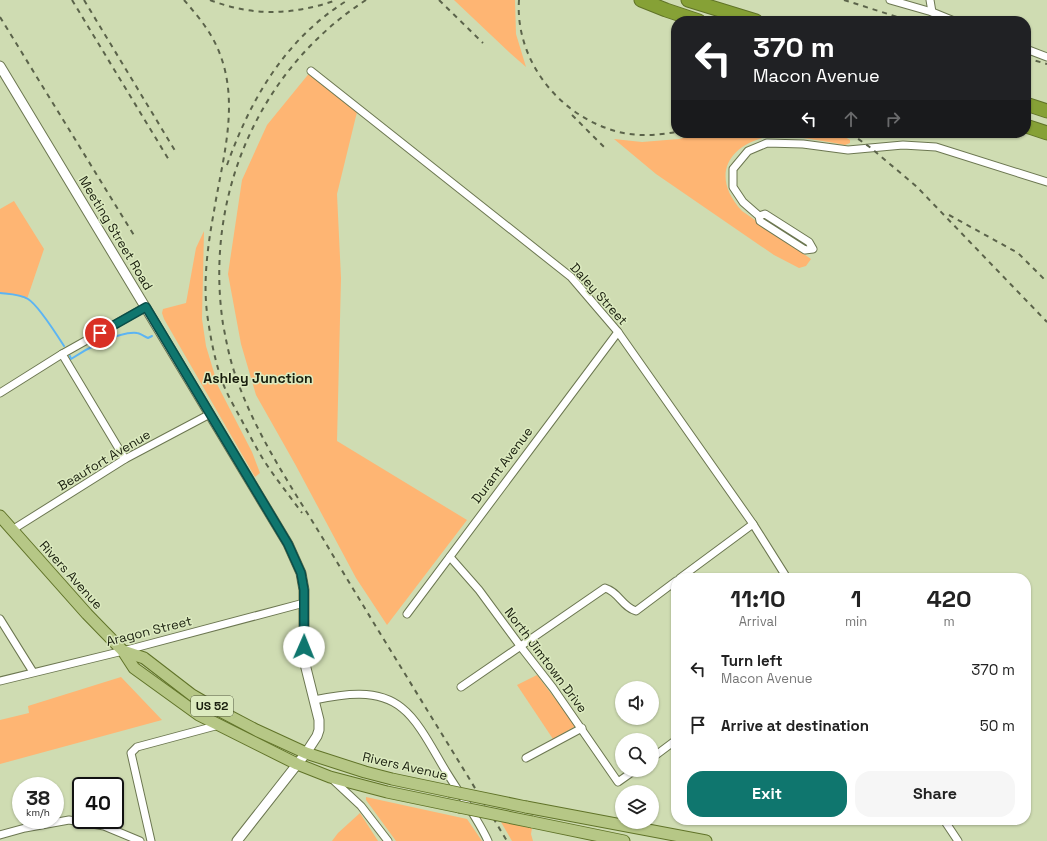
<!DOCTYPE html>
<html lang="en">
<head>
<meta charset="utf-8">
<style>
  :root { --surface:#fff; --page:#f6f6f6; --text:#222; --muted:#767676; --accent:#0f766e }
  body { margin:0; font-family:"Space Grotesk",sans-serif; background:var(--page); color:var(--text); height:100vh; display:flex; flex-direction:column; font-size:15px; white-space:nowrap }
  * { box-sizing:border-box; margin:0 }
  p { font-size:13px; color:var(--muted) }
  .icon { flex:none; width:22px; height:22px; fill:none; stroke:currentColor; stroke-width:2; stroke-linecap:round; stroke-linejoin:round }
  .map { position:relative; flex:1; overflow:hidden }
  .details { position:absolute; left:671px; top:573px; width:360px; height:252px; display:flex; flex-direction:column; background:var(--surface); border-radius:16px; box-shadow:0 1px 3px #0004 }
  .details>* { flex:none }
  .banner { position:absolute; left:671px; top:16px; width:360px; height:122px; border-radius:16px; box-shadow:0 1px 3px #0004; background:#202124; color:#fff; overflow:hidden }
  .controls { position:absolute; left:615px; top:681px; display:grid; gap:8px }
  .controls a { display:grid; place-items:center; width:44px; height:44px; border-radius:50%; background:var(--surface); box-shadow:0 1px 3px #0004; font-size:20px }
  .speed { position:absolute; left:12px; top:777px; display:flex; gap:8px; font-size:20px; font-weight:700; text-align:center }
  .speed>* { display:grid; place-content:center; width:52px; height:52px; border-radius:50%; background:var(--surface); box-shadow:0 1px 3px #0004; line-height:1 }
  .speed small { font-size:10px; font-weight:400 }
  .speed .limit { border:2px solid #111; border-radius:6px; background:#fff; color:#111 }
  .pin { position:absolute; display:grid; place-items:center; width:34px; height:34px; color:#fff; margin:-17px; border:2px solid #fff; border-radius:50%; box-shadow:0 1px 4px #0007 }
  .me { position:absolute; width:44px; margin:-22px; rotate:1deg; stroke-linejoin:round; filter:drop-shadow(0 0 3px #0008) }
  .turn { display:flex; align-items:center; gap:14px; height:84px; padding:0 16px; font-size:18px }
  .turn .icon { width:52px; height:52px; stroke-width:2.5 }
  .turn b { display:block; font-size:28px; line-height:34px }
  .lanes { display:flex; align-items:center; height:38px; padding:0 16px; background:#0003; justify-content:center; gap:20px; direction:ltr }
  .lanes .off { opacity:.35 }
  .eta { display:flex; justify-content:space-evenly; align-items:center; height:68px; text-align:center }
  .eta b { font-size:24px; font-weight:700; line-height:28px }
  .action { display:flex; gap:8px; margin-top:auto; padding:8px 16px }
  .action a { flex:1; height:46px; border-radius:16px; background:var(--accent); color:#fff; font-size:16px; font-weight:700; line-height:46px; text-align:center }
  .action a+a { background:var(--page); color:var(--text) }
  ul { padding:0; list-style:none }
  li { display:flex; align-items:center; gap:12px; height:56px; padding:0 16px }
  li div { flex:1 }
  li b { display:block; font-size:15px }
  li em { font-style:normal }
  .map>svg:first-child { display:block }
  .green { fill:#feb573 }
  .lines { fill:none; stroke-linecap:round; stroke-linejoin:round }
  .stream { stroke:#5cb4f3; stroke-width:2 }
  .minor-casing { stroke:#6c7751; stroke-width:9 }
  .tertiary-casing { stroke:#6c7751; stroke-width:11 }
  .primary-casing { stroke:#607328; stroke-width:13 }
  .motorway-casing { stroke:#607328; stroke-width:15 }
  .minor { stroke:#fff; stroke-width:7 }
  .tertiary { stroke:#fff; stroke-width:9 }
  .primary { stroke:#b6c786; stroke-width:11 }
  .motorway { stroke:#86a136; stroke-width:13 }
  .rail { stroke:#5b634a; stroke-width:2; stroke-dasharray:5 5; stroke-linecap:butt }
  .primary-bridge-casing { stroke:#607328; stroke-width:13; stroke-linecap:butt }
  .primary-bridge { stroke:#b6c786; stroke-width:11 }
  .route-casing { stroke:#0a4d48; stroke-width:10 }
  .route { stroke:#0f766e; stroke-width:7 }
  .labels { text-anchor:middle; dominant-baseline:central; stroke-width:3; stroke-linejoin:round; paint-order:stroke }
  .shield { fill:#dceabf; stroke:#545b43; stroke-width:1 }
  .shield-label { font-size:12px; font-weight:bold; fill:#191e0e }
  .street-label { font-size:13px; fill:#191e0e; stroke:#dceabf }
  .neighbourhood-label { font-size:14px; font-weight:bold; fill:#191e0e; stroke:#dceabf }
</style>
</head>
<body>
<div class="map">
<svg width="1047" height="841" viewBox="0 0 1047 841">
  <rect width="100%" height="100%" fill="#cfdcb2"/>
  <g class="green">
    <path d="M454,0H515L516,34L526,67L510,53Z"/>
    <path d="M311,71L358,108L337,194L341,278L337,441L467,520L387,625L356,578L295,464L256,395L241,344L228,274L242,180L267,125Z"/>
    <path d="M705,133H838L850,140V143L845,145C829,142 813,139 796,137C791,137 784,135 778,135C732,140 707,173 742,211L811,259L806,266L799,268L774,255L656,174L614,139L642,142L679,139Z"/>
    <path d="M14,201L44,249L27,299L15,295L0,293V209Z"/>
    <path d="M204,231L202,319L206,346L218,386L252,452L260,473L255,477L164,319L162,313L163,309L186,303L196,248Z"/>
    <path d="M537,675L576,726L553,739L517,685Z"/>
    <path d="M121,677L162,720L0,764V720L29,713L28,706Z"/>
    <path d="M366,797L467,819L482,841H396L366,800Z"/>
    <path d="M360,813L378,841H332L338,833Z"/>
    <path d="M501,822L532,828L531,834L533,841H512Z"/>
  </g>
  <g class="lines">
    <g class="stream">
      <path d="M0,293C9,294 20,294 28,299C38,305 57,335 64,346"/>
      <path d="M70,356L71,359C86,349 119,331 137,333C140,333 145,337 148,338L152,336"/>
    </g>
    <defs>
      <g id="minor">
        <path d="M890,0L932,12L954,21"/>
        <path d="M930,0L932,12"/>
        <path d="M1026,49L1047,57"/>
        <path d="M311,71L571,277L618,332L753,524L787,578"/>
        <path d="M759,216L765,214L809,242L813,249L805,250L760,221L759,216L743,202L733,187V169L748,151L767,143L803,144L848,150L903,145L936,147L1047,182"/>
        <path d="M62,354L125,459"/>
        <path d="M0,393L62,354L146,307"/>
        <path d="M12,530L125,459L210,414"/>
        <path d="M450,557L479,590L521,647L553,688L618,782L635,770"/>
        <path d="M680,578L753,524"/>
        <path d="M407,614L618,332"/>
        <path d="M0,619L33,672"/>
        <path d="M0,681L123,651L304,603"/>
        <path d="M461,687L605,588C619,592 622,607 636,611L676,581"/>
        <path d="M314,700C343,694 378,688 402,708C420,722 435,754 447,773C460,794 478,819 488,841"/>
        <path d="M526,758L582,728"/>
        <path d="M652,758L676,740"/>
        <path d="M331,778L361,806L388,841"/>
        <path d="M944,820L958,841"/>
        <path d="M0,835L25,828L69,820L104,826L140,841"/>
        <path d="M151,841L131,753L137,747L219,725"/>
      </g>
      <path id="tertiary" d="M0,66L288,544L301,573L304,590V660L319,720V730L317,736L306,753L237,841"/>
      <g id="primary">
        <path d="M0,516L87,614L123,651L134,668L199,715L297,764L330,777L387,792L459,807"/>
        <path d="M123,651L144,658L192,695L218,710L256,730L306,753L365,772L392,779L449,791"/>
        <path d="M526,807L706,841"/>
        <path d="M532,822L624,841"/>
      </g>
      <g id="motorway">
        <path d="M641,0L666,10L699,21"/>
        <path d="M688,0L756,21"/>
        <path d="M1026,104L1047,111"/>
        <path d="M1026,126L1047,133"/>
      </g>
    </defs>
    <use href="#minor" class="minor-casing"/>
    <use href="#tertiary" class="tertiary-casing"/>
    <use href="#primary" class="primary-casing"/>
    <use href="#motorway" class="motorway-casing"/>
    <use href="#minor" class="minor"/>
    <use href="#tertiary" class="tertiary"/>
    <use href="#primary" class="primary"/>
    <use href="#motorway" class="motorway"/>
    <g class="rail">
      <path d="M72,0L169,160"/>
      <path d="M84,0L177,154"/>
      <path d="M184,0C196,14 209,29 217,47C241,100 223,156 214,211C208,244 203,279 207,313C210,335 214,357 221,378C226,393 234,406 241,419C248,432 255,446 263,459C275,478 289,495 302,513"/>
      <path d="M210,0C254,17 293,15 337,0"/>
      <path d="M366,0C258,70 204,197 223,324C226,340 229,356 234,371C254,433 292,487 325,542C385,643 447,741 507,841"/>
      <path d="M439,0L483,43"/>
      <path d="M519,0C515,57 555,111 609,129C631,137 654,136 676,132"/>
      <path d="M844,0L910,21"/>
      <path d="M0,17L135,237"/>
      <path d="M1026,58L1047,64"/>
      <path d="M572,115L607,150"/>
      <path d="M850,133L871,148L917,187L1047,322"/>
      <path d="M227,165C251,98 286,38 348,0"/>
      <path d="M949,215L1018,253L1047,282"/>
    </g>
    <defs>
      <g id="primary-bridge">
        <path d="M449,791L526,807"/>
        <path d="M459,807L532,822"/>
      </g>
    </defs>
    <use href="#primary-bridge" class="primary-bridge-casing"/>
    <use href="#primary-bridge" class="primary-bridge"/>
  </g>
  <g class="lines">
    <defs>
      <path id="route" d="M100,333L146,307L288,544L301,573L304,590V647"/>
    </defs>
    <use href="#route" class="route-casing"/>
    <use href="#route" class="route"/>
  </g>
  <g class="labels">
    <rect class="shield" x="191" y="696" width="42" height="20" rx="3"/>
    <g class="shield-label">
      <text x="212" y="706">US 52</text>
    </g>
    <g class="street-label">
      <text transform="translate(116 233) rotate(59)">Meeting Street Road</text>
      <text transform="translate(599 294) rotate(48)">Daley Street</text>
      <text transform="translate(104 460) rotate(-31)">Beaufort Avenue</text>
      <text transform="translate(502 465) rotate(-53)">Durant Avenue</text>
      <text transform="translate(71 575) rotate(48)">Rivers Avenue</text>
      <text transform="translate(149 631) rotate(-14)">Aragon Street</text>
      <text transform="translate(546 660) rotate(53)">North Jimtown Drive</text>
      <text transform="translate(405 766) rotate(13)">Rivers Avenue</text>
    </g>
    <g class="neighbourhood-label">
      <text x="258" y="378">Ashley Junction</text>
    </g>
  </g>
</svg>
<div class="controls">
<a><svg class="icon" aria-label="sound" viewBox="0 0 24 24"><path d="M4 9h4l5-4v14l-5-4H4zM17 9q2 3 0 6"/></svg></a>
<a><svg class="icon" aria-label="search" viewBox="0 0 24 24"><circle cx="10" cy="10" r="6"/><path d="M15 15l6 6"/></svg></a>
<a><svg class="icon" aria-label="layers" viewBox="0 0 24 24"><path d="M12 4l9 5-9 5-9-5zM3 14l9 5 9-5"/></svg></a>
</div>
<div class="speed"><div>38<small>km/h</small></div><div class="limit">40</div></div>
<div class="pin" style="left:100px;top:333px;background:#d93025"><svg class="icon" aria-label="arrive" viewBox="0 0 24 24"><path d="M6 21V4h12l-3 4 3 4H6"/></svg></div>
<svg class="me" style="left:304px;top:647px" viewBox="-20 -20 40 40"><circle r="19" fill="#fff"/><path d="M0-13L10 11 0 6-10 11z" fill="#0f766e"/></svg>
<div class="banner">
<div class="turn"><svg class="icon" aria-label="left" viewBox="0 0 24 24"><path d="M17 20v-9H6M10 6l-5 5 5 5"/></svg><div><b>370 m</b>Macon Avenue</div></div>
<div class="lanes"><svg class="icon" aria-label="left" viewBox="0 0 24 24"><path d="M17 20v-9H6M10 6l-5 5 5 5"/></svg><svg class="icon off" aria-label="ahead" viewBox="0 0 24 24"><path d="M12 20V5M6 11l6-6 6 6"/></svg><svg class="icon off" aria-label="right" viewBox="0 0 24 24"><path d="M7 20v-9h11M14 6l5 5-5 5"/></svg></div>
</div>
<section class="details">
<div class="eta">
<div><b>11:10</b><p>Arrival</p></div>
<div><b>1</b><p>min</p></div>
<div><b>420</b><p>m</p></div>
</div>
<ul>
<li><svg class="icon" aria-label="left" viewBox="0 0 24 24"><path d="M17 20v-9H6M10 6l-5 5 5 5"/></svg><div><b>Turn left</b><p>Macon Avenue</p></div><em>370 m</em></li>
<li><svg class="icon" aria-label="arrive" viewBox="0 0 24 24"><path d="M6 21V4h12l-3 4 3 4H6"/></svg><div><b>Arrive at destination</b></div><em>50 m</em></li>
</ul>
<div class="action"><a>Exit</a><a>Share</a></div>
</section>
</div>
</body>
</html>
